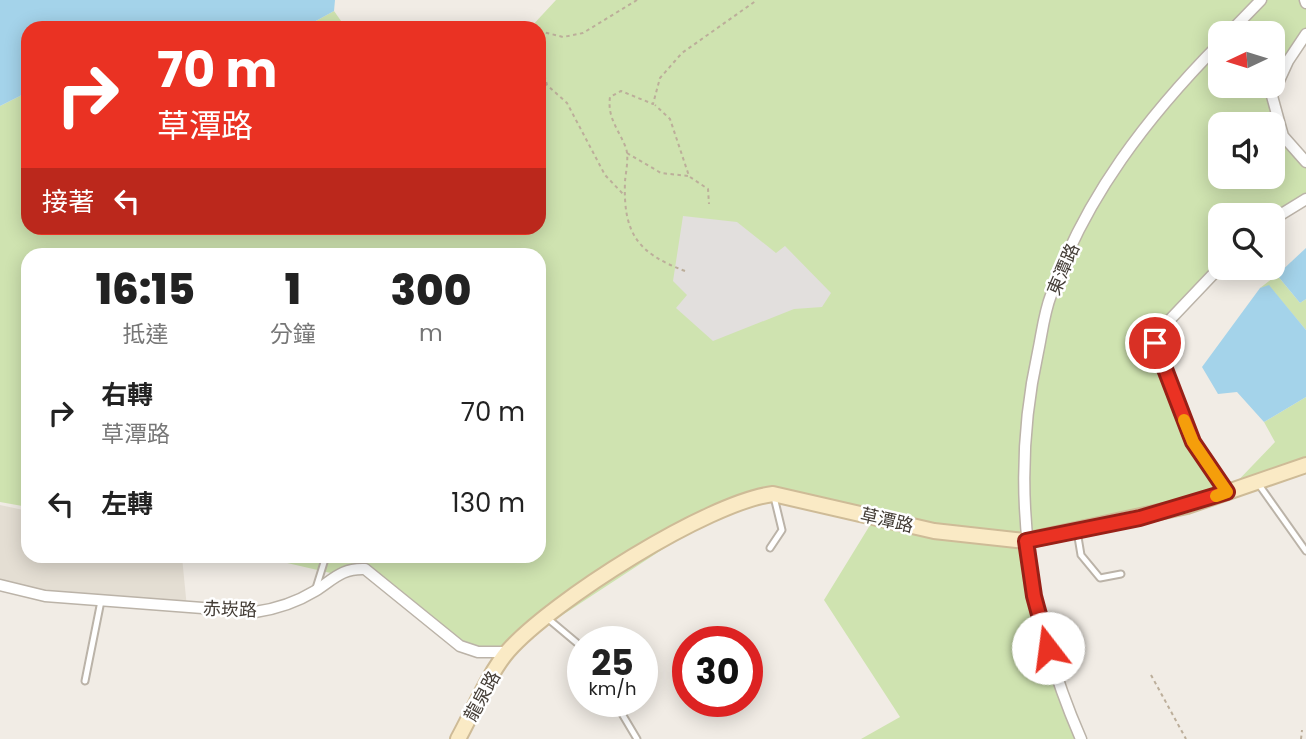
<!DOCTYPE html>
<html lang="zh-TW">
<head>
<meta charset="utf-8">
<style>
  :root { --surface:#fff; --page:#f2f2f2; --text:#222; --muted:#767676 }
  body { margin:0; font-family:Poppins,"Noto Sans TC",sans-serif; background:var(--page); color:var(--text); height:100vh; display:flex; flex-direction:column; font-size:26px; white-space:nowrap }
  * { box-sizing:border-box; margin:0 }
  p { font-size:23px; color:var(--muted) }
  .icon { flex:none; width:38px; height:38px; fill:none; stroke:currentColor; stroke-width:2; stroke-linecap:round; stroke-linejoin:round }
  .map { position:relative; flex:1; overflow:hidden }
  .side { position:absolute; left:21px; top:248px; width:525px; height:315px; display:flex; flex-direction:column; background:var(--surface); border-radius:21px; box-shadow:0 4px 18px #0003 }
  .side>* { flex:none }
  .hud { position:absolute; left:21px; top:21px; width:525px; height:214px; border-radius:21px; box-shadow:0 4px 18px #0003; background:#ea3223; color:#fff; overflow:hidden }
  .needle { width:46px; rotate:266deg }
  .tools { position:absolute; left:1208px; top:21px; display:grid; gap:14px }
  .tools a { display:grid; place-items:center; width:77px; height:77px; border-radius:14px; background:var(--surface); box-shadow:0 4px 18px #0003; font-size:35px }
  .speed { position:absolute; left:567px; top:626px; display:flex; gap:14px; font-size:35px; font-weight:700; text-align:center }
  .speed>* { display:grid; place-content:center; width:91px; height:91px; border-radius:50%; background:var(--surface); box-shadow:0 4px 18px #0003; line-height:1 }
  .speed small { font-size:18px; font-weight:400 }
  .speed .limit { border:10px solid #d22; background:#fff; color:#111 }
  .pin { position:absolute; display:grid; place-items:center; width:60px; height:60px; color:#fff; margin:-30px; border:4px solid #fff; border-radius:50%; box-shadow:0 2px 7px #0007 }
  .me { position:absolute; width:77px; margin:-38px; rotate:345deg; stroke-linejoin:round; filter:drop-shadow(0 0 5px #0008) }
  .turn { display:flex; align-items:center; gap:24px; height:147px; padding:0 21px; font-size:32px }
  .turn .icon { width:91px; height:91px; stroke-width:2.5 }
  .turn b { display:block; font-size:49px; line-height:60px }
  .then { display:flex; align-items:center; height:66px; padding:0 21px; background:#0003; gap:14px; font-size:26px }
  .eta { display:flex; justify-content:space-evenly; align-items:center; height:119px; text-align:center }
  .eta b { font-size:42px; font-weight:800; line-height:49px }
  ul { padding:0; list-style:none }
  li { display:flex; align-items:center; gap:21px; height:91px; padding:0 21px }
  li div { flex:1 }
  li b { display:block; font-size:26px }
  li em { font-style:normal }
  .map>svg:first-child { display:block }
  .residential { fill:#e4ded3 }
  .green { fill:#cfe3b0; fill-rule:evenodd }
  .parking { fill:#e2dfdd }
  .water { fill:#a4d3ea }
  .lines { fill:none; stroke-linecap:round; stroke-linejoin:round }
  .lane-casing { stroke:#bbb3a8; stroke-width:9 }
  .street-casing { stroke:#bbb3a8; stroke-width:13 }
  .secondary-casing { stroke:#cebb97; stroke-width:18 }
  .path { stroke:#bcae9a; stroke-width:2; stroke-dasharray:3.5 3.5; stroke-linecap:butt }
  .lane { stroke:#fff; stroke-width:5 }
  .street { stroke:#fff; stroke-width:10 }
  .secondary { stroke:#faeac5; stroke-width:14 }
  .route-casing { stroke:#982017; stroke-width:18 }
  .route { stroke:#ea3223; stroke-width:12 }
  .slow { stroke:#f59e0b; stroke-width:12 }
  .labels { text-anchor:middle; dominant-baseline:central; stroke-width:5; stroke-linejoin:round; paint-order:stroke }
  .street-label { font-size:18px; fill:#433c35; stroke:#fff }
</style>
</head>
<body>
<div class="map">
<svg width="1306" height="739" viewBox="0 0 1306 739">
  <rect width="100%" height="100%" fill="#f1ece5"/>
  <path class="residential" d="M0,505L28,511V556L182,557L187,608L0,586Z"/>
  <g class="green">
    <path d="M556,0H1306V34L1272,96L1283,136L1306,162V200L1272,215H1220V266L1155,343L1227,492L1275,442L1264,422L1306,397V465L1227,492L1026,541L1055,673L1087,739H861L900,717L824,600L875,517L773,494L727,507L506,652H478L377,578L352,568L335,574L261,557L539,556V256H28V507L0,502V106L28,92V228H539V28H530ZM1220,33H1272V86H1220ZM1220,124H1272V177H1220Z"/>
    <path d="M334,11L346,28H303Z"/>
    <path d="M1277,275L1300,303L1306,299V330L1269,286L1260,288Z"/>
  </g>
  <path class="parking" d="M683,216L737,222L776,253L785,246L831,293L822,307L794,309L713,341L676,308L687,295L673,281Z"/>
  <g class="water">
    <path d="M0,0H335L334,11L303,28H28V92L0,106Z"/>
    <path d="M1306,248V299L1300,303L1277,275Z"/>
    <path d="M1269,285L1306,330V397L1264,422L1237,392L1218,394L1202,367L1260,288Z"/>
  </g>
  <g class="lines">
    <defs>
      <g id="lane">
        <path d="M1257,482L1306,551"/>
        <path d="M1077,531L1081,555L1100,578L1121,574"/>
        <path d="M770,548L782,530L774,497"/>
        <path d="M316,588L326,556"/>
        <path d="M546,617L583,648"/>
        <path d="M85,681L101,601"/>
        <path d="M615,702L637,739"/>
      </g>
      <g id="street">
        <path d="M1305,0L1306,3"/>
        <path d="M1229,33L1261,0"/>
        <path d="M1306,34L1288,61L1272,96L1283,136L1306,162"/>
        <path d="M1272,220L1306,199"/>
        <path d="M1220,267L1162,328L1155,343L1193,442L1227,492"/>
        <path d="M0,585L45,596L255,612C276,609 297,602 315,591C333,580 341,568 365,569L460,646L478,652H506"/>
        <path d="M1081,739C1027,616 1009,483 1038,352C1042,333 1044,313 1051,295C1085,197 1148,116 1220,43"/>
      </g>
      <path id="secondary" d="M458,739C473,712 489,673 508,651C552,601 708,502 773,494L934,531L1025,541L1187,506L1306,465"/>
    </defs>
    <use href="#lane" class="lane-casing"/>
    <use href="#street" class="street-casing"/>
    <use href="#secondary" class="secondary-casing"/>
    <g class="path">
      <path d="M539,31L563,37L583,33L637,0"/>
      <path d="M539,55L547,85L567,103L605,175L624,195"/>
      <path d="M627,153L661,173L689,176L670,119L655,105"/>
      <path d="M690,177L708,189L709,204"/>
      <path d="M685,271C637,253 623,233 625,181C626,171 629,158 626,148C619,130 607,118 610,97L621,91L653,104L660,78L682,53L757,0"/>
      <path d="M1151,675L1186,739"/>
      <path d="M1301,739L1302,730"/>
    </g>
    <use href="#lane" class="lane"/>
    <use href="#street" class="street"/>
    <use href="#secondary" class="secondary"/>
  </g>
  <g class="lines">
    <defs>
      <path id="route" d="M1048,648L1034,596L1026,541L1140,518L1227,492L1193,442L1155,343"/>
    </defs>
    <use href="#route" class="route-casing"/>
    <use href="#route" class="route"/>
    <path class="slow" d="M1184,420L1193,442L1227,492L1216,496"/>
  </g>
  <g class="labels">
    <g class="street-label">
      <text transform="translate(1063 269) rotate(-67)">東潭路</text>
      <text transform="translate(887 520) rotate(13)">草潭路</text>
      <text transform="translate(230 609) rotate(2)">赤崁路</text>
      <text transform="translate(482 696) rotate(-61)">龍泉路</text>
    </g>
  </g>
</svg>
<div class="tools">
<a><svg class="needle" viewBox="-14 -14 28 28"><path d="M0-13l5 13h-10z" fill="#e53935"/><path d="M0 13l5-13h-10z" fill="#767676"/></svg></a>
<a><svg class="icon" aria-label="sound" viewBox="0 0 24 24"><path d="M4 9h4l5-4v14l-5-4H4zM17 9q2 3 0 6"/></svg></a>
<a><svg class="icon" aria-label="search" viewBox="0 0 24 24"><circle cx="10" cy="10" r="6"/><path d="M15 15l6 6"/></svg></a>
</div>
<div class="speed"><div>25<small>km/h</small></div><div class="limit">30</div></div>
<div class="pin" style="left:1155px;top:343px;background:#d93025"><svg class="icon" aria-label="arrive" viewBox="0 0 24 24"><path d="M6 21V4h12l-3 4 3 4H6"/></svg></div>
<svg class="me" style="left:1048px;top:648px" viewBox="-20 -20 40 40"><circle r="19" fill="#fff"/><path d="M0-13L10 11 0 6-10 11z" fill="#ea3223"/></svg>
<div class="hud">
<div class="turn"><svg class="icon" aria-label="right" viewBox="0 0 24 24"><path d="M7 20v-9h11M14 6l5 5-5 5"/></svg><div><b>70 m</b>草潭路</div></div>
<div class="then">接著<svg class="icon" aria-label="left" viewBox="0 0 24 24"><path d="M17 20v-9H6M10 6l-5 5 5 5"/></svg></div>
</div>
<section class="side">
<div class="eta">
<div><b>16:15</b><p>抵達</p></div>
<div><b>1</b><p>分鐘</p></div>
<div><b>300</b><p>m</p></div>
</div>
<ul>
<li><svg class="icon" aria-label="right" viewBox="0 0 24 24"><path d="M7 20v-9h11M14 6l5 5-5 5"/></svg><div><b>右轉</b><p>草潭路</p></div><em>70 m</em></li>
<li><svg class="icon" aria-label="left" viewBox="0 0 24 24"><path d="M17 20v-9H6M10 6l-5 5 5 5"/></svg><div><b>左轉</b></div><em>130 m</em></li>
</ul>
</section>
</div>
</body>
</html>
